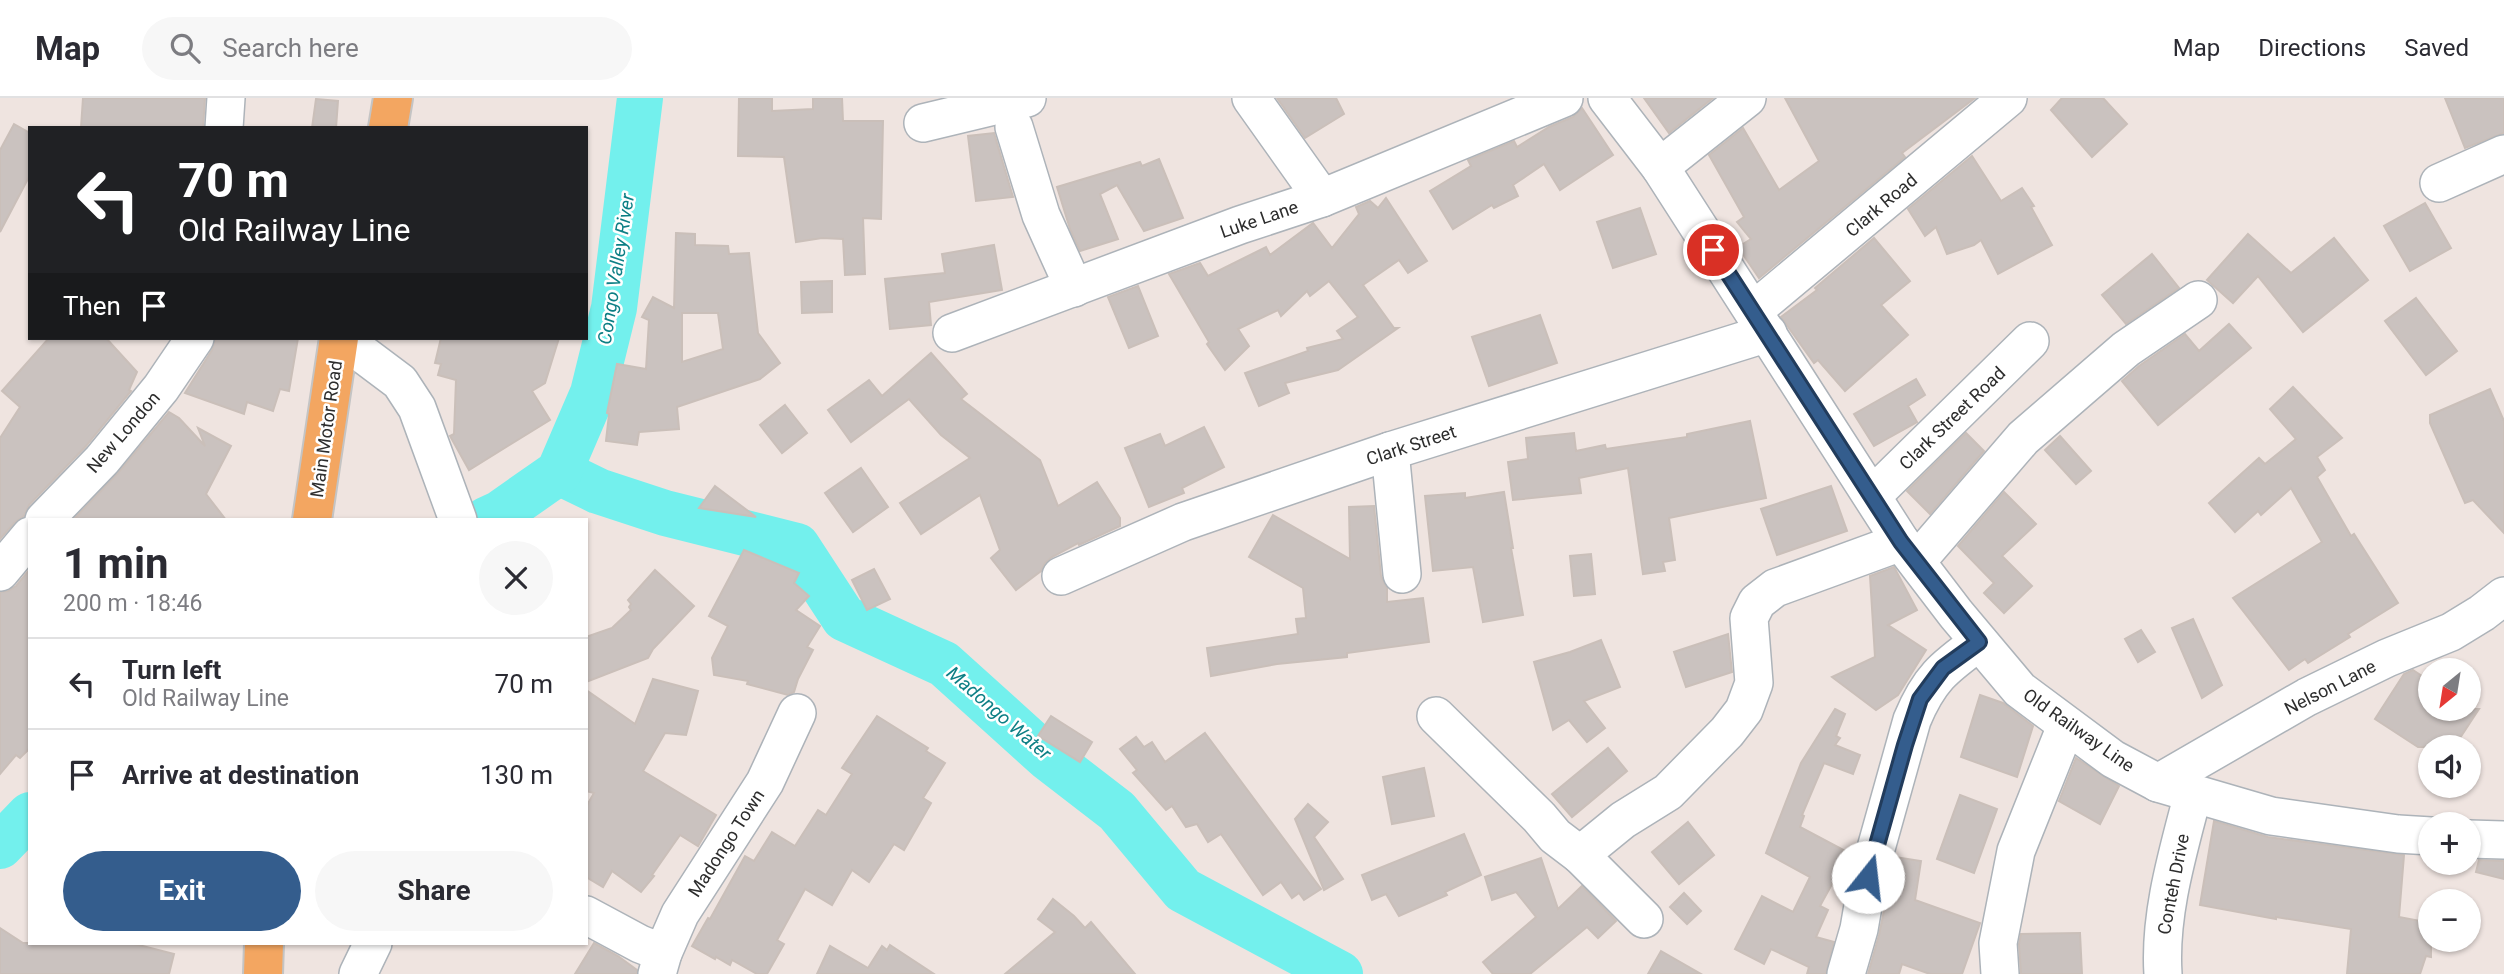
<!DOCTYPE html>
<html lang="en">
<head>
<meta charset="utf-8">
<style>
  :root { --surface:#fff; --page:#f7f7f7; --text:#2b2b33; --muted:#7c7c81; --line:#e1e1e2; --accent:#345d8d }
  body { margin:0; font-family:Roboto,sans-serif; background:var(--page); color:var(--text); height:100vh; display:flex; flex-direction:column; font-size:26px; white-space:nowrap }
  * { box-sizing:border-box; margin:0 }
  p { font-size:23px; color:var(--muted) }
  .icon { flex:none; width:38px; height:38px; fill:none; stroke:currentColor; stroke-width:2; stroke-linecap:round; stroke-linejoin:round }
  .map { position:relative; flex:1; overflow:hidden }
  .sheet { position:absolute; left:28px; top:420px; width:560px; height:427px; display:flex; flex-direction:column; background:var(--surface); border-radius:0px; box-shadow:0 2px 5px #0004 }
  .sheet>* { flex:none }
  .guide { position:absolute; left:28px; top:28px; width:560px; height:214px; border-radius:0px; box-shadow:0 2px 5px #0004; background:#202124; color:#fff; overflow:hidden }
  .needle { width:46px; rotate:210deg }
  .controls { position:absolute; left:2418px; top:560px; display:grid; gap:14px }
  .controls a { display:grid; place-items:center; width:63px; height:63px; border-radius:50%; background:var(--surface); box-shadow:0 2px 5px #0004; font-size:35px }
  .pin { position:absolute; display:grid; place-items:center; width:60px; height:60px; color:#fff; margin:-30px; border:4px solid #fff; border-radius:50%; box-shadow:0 2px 7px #0007 }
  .me { position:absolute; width:77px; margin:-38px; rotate:16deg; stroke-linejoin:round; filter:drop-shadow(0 0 5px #0008) }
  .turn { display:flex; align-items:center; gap:24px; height:147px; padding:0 35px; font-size:32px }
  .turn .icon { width:91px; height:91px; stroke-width:2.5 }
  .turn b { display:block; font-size:49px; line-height:60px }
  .then { display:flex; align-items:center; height:66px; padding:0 35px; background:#0003; gap:14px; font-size:26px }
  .round { display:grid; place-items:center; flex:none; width:74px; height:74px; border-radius:37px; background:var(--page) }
  .summary { display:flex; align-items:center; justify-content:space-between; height:119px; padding:0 35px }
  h1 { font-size:42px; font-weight:700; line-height:52px }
  .primary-button { display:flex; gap:14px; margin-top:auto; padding:14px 35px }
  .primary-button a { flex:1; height:80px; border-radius:42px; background:var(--accent); color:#fff; font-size:28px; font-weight:700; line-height:80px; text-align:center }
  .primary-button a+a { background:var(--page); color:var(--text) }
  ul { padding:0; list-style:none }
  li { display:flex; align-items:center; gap:21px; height:91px; padding:0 35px; border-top:2px solid var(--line) }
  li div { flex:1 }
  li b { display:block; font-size:26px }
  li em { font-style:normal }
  header { display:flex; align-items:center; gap:42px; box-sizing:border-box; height:98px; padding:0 35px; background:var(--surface); border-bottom:2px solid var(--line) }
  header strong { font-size:33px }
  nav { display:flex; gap:38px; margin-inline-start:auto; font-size:24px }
  .search { width:490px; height:63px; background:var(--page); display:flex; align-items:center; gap:18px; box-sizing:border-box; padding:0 24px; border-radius:38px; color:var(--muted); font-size:26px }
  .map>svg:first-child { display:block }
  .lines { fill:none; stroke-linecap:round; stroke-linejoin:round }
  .river { stroke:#73f0ed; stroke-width:46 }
  .building { fill:#cac2bf; stroke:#cabfb9; stroke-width:2; fill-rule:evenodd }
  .minor-casing { stroke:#adb3b9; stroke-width:40 }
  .major-casing { stroke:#c4c4c4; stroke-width:42 }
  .minor { stroke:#fff; stroke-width:37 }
  .major { stroke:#f3a661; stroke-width:38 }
  .route-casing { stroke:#223c5c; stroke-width:18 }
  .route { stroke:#345d8d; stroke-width:12 }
  .labels { text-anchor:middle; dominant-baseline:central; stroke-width:5; stroke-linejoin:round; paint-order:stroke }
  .street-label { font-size:18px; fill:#2d2d2d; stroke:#fff }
  .water-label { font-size:19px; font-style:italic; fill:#0d7f85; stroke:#fff }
</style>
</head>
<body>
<header>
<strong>Map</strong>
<div class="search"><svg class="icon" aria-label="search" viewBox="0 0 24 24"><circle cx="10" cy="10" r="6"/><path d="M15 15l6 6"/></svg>Search here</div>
<nav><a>Map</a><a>Directions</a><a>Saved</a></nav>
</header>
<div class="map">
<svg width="2504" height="876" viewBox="0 0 2504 876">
  <rect width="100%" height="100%" fill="#efe4e0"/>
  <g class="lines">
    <g class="river">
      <path d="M559,374L598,393L665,415L797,448L844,520L944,566L1047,659L1117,713L1183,792L1340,876"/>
      <path d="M486,422L499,416L559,374L593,295L614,210L640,0"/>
      <path d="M0,748L30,717"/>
    </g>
  </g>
  <g class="building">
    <path d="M83,0H205L203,30H81Z"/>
    <path d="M739,0H772V13L813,11V0H842L843,23H883L881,121L863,120L865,176L845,177L843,141L822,140L796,144L784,59L738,58Z"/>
    <path d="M1277,0H1336L1344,16L1305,40Z"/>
    <path d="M1644,0H1713L1669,35Z"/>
    <path d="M1785,0H1975L1902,55L1905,59L1759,180L1738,149L1751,141L1737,124L1744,119L1709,57L1743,30L1779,92L1819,63Z"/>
    <path d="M2062,0H2103L2127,26L2092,59L2051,12Z"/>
    <path d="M2445,0H2504V35L2465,50Z"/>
    <path d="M316,1L338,3L336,30H312Z"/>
    <path d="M1582,10L1613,57L1560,92L1544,66L1513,87L1518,98L1494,110L1492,107L1453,131L1430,93L1471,68L1468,62L1514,43L1517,49L1549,29L1573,19Z"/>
    <path d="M14,26L30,35V77L0,134V52Z"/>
    <path d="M994,35L1013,99L976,103L968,38Z"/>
    <path d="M1972,58L2001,103L2022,90L2034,108L2031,109L2052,147L1998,176L1981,142L1974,147L1947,156L1936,129L1925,138L1908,111Z"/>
    <path d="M1159,61L1183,120L1144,133L1117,87L1100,96L1118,141L1080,153L1070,131L1057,89L1140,64L1142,68Z"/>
    <path d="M1386,100L1427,163L1408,175L1399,162L1363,187L1394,230H1398L1338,272L1285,285L1289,295L1259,308L1245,275L1308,253L1307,250L1343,241L1337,233L1358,219L1329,183L1310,198L1307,193L1281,218L1278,212L1238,231L1249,248L1225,272L1207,246L1209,244L1169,176L1200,165L1208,178L1266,149L1270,157L1313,125L1332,150L1359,116L1356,109L1370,103L1378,110Z"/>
    <path d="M2425,105L2451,150L2410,173L2384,128Z"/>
    <path d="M1640,110L1656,156L1613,170L1597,124Z"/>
    <path d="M676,135L695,136V147L728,148L729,156L749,155L758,235L780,265L760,281L677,309L679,331L639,334L637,347L606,343L609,316L607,315L617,266L646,271L649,222L642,219L653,199L674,210ZM682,215H718L723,251L682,264Z"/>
    <path d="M2248,136L2291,175L2334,140L2368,182L2303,234L2258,178L2233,205L2207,182Z"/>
    <path d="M1874,140L1910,183L1881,207L1908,237L1845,293L1818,262L1814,265L1781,219L1817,192L1815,190Z"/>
    <path d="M994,147L1002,192L929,204L931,227L890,231L885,181L945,175L942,156Z"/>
    <path d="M2152,156L2179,190L2126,226L2102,197Z"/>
    <path d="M832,183V214L802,215L801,184Z"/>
    <path d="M1138,188L1158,238L1129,250L1108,199Z"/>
    <path d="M2416,200L2457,253L2426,277L2385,223Z"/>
    <path d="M1540,217L1557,265L1489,288L1472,239Z"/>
    <path d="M2229,226L2251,250L2158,327L2122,283L2139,268L2185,236L2199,253Z"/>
    <path d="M49,240H106L137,274L129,292L131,293L86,348L29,407L24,418L14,425L0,441V340L20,309L2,293Z"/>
    <path d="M216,240H298L289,293L280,291L273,313L247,304L244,316L185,295L212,252Z"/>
    <path d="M441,240H559L545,285L532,293L550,322L469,372L450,338L454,336L456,282L438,277L441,266L435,265Z"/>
    <path d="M931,255L967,296L961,301L1040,362L1058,408L1097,384L1120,420V428L1079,447L1078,445L1052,459L1045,465L1041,473L1016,492L991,460L1000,452L980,397L921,436L900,405L970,360L941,337L909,301L851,344L828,312L869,282L882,298Z"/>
    <path d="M1916,281L1925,297L1908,308L1917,324L1874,348L1854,316Z"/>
    <path d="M2293,289L2342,340L2317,359L2325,372L2317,379L2351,438L2354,436L2398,505L2348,536L2350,539L2308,565L2305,561L2289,572L2233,500L2322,444L2291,390L2261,417L2258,413L2235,434L2209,405L2259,360L2265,366L2296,341L2270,311Z"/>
    <path d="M2490,291L2504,323V435L2473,402L2465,405L2430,325V317Z"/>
    <path d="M785,307L807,335L782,355L760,327Z"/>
    <path d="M169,314L179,320L205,348L198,330L231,348L206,396L226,422H73L118,375Z"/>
    <path d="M1750,323L1766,400L1669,420L1675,462L1663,464L1665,473L1643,476L1628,370L1579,380L1581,395L1513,402L1508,364L1528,361L1526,340L1574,335L1576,353L1605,347L1606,351L1687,339V336Z"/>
    <path d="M1204,329L1224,369L1182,390L1184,395L1149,409L1125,350L1160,336L1165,348Z"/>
    <path d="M1966,335L1984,353L1930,416L1907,393Z"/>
    <path d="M2060,338L2091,373L2076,386L2045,352Z"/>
    <path d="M861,370L888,409L853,434L825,395Z"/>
    <path d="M715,388L756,419L699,410Z"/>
    <path d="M1831,388L1847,433L1777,457L1761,411Z"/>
    <path d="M1504,394L1513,450H1511L1523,517L1483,524L1473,469L1433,473L1425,398L1465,395V400Z"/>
    <path d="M2004,394L2036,426L2002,458L2032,488L2004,515L1984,495L1994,485L1958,448Z"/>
    <path d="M1374,408L1381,478L1387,490V504L1423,500L1429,544L1347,555V559L1277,566L1211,578L1207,550L1298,536L1296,521L1306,520L1303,490L1249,459L1273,417L1350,461L1349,409Z"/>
    <path d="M744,452L799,475L794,485L809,498L796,512L820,528L807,549L813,552L798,581L794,594L788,597L747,586L748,583L714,577L712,560L728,528L709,518Z"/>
    <path d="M1591,456L1595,496L1574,498L1570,458Z"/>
    <path d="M1894,469L1917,512L1888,527L1926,552L1898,597L1876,612L1832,579L1875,559L1870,478Z"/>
    <path d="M30,471V650L20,660L16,657L0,676V494L8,493L16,488Z"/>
    <path d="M874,471L890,501L867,512L852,482Z"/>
    <path d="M655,472L694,508L653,551L648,560L586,584V539L612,530L631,512L629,509L631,506L628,502Z"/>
    <path d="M2193,521L2222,587L2202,600L2172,530Z"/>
    <path d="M2141,532L2155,554L2138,564L2125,541Z"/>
    <path d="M1728,536L1732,574L1686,589L1674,554Z"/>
    <path d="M1601,542L1620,589L1584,603L1605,630L1587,644L1569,622L1553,632L1534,564L1570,554Z"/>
    <path d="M2413,572L2431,584V611H2479L2454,649H2418L2375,621L2404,576Z"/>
    <path d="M653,581L698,593L686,637L665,635L643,673L716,717L698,748L680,737L652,777L654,778L641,794L612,773L603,789L586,779V709L594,695L586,693V592L635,626Z"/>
    <path d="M1980,597L2003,605L2033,628L2017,679L1961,659Z"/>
    <path d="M1835,611L1845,616L1836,638L1840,640L1835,647L1860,657L1853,676L1824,665L1802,717L1804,718L1800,729L1849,755L1820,808L1828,812L1816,839L1834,844L1826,876H1807L1809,869L1771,851L1764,866L1735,851L1762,798L1793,814L1810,779L1766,755L1801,665Z"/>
    <path d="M877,618L928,650L926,653L945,665L923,700L931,705L904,752L894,746L869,784L852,772L832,807L805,791L777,842L784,846L767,876H757L732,862L730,867L716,859L715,861L692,848L708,820L710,821L745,758L754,763L772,734L795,748L818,712L826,717L852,676L842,670Z"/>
    <path d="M1051,618L1092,644L1080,664L1038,638Z"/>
    <path d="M1205,635L1321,791L1304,802L1299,795L1292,800L1281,784L1263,797L1221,736L1208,744L1197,726L1186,729L1172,708L1166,712L1133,675L1137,672L1120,651L1136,639L1144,649L1152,644L1165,664Z"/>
    <path d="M1608,650L1627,673L1572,719L1552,696Z"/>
    <path d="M2076,660L2119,688L2100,726L2059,703Z"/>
    <path d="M1424,670L1434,718L1392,726L1383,679Z"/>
    <path d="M1960,697L1997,711L1974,775L1937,761Z"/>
    <path d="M1308,706L1328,724L1314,739L1343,781L1324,792L1295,721Z"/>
    <path d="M2214,723L2268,739L2404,757L2399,819L2431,825V859L2426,858L2420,876H2347L2351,831L2276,819V821L2200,807Z"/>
    <path d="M1688,724L1714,757L1679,786L1652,754Z"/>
    <path d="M1464,736L1481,777L1445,794L1447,797L1399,818L1386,796L1372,802L1362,777Z"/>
    <path d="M1895,759L1921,763L1915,802L1980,825L1962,876H1930L1902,866L1899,876H1868L1879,837Z"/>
    <path d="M1541,760L1558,811L1582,788L1616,823L1598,840L1587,829L1530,876H1493L1483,864L1536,819L1516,794L1492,802L1485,779Z"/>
    <path d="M2479,762L2504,763V781L2476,774Z"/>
    <path d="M1684,795L1701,813L1687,826L1670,809Z"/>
    <path d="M1053,801L1074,818L1085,830L1091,824L1135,876H1005L1055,834L1038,821Z"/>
    <path d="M0,830L23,845H131L174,856L169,876H0Z"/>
    <path d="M2080,835L2082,876H2021L2019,846L2021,836Z"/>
    <path d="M594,845L618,858L637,872V876H575Z"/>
    <path d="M890,847L934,876H817L830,848L868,870L882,848L887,852Z"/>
    <path d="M1661,853L1701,876H1648Z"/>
  </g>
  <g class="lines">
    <defs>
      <g id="minor">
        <path d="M1251,0L1322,100"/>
        <path d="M1607,0L1660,69L1901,444L1956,516L2020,592L2113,661L2158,685L2271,718L2398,736L2431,738"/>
        <path d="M923,25L1027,0"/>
        <path d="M1014,29L1041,117L1074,190"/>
        <path d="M224,30L226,0"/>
        <path d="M1660,69L1747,0"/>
        <path d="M2439,85L2504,56"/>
        <path d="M1753,213L2008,0"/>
        <path d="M952,235L1240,127L1322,100L1564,0"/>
        <path d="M360,254L400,284L417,310L458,422"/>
        <path d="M1390,353L1402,476"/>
        <path d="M1873,397L2030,243"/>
        <path d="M44,422L102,362L161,290L195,240"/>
        <path d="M1917,463L2023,340L2126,251L2198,202"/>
        <path d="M0,474L30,438"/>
        <path d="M1061,478L1183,424L1390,353L1768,235"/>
        <path d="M1436,618L1539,719L1555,738L1580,757L1623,722L1668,694L1727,634L1744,612L1754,585L1749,520L1757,504L1775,490L1901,444"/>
        <path d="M2158,685L2307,599L2387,560L2451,534L2482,515L2504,498"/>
        <path d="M2469,741L2504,742"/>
        <path d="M1580,757L1644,821"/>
        <path d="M586,817L640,846L663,855"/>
        <path d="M358,876L373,845"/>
        <path d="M657,876L663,855L680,816L765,684L797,615"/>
        <path d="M1846,876L1859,831L1868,779L1912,622C1929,581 1943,570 1979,544"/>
        <path d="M2000,876L1998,845L2016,753L2066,628"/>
        <path d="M2163,876C2159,816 2178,754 2193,696"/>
      </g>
      <g id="major">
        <path d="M388,30L393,0"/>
        <path d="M312,422L339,240"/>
        <path d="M263,876L264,845"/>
      </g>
    </defs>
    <use href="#minor" class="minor-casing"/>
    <use href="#major" class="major-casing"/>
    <use href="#minor" class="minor"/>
    <use href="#major" class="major"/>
  </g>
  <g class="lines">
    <defs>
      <path id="route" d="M1713,152L1901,444L1979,544L1943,570L1920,601L1905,647L1868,779"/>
    </defs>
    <use href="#route" class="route-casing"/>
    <use href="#route" class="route"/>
  </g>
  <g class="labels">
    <g class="street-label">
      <text transform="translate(1881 107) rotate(-40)">Clark Road</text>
      <text transform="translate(1259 121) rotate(-19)">Luke Lane</text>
      <text transform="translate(1952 320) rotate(-44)">Clark Street Road</text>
      <text transform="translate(326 331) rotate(-82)">Main Motor Road</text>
      <text transform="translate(123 334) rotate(-49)">New London</text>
      <text transform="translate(1411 347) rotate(-18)">Clark Street</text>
      <text transform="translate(2330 589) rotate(-27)">Nelson Lane</text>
      <text transform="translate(2079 632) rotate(35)">Old Railway Line</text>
      <text transform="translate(726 745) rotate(-57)">Madongo Town</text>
      <text transform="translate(2173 786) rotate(-79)">Conteh Drive</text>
    </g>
    <g class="water-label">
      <text transform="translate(616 171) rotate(-81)">Congo Valley River</text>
      <text transform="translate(999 615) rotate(41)">Madongo Water</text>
    </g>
  </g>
</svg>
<div class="controls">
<a><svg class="needle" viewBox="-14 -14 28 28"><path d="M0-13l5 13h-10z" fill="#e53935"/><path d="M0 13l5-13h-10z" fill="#7c7c81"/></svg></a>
<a><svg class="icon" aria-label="sound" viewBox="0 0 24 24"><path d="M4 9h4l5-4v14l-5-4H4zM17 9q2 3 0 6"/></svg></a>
<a>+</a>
<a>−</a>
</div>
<div class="pin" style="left:1713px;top:152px;background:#d93025"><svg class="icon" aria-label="arrive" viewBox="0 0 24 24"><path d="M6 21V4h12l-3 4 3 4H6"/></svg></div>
<svg class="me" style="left:1868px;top:779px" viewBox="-20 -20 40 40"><circle r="19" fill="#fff"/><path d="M0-13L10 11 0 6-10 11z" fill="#345d8d"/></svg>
<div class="guide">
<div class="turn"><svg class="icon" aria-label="left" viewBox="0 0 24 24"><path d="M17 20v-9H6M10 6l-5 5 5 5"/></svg><div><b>70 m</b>Old Railway Line</div></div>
<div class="then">Then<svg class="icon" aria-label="arrive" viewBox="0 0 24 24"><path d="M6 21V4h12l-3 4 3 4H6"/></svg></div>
</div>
<section class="sheet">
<div class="summary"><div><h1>1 min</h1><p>200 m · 18:46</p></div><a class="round"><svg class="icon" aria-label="close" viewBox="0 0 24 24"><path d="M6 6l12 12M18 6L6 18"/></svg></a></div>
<ul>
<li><svg class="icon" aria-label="left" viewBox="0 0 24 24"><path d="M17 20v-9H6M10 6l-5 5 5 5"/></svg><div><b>Turn left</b><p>Old Railway Line</p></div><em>70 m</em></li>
<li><svg class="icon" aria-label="arrive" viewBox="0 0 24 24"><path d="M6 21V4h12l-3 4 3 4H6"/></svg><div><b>Arrive at destination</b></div><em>130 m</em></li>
</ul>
<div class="primary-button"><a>Exit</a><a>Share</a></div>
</section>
</div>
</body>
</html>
